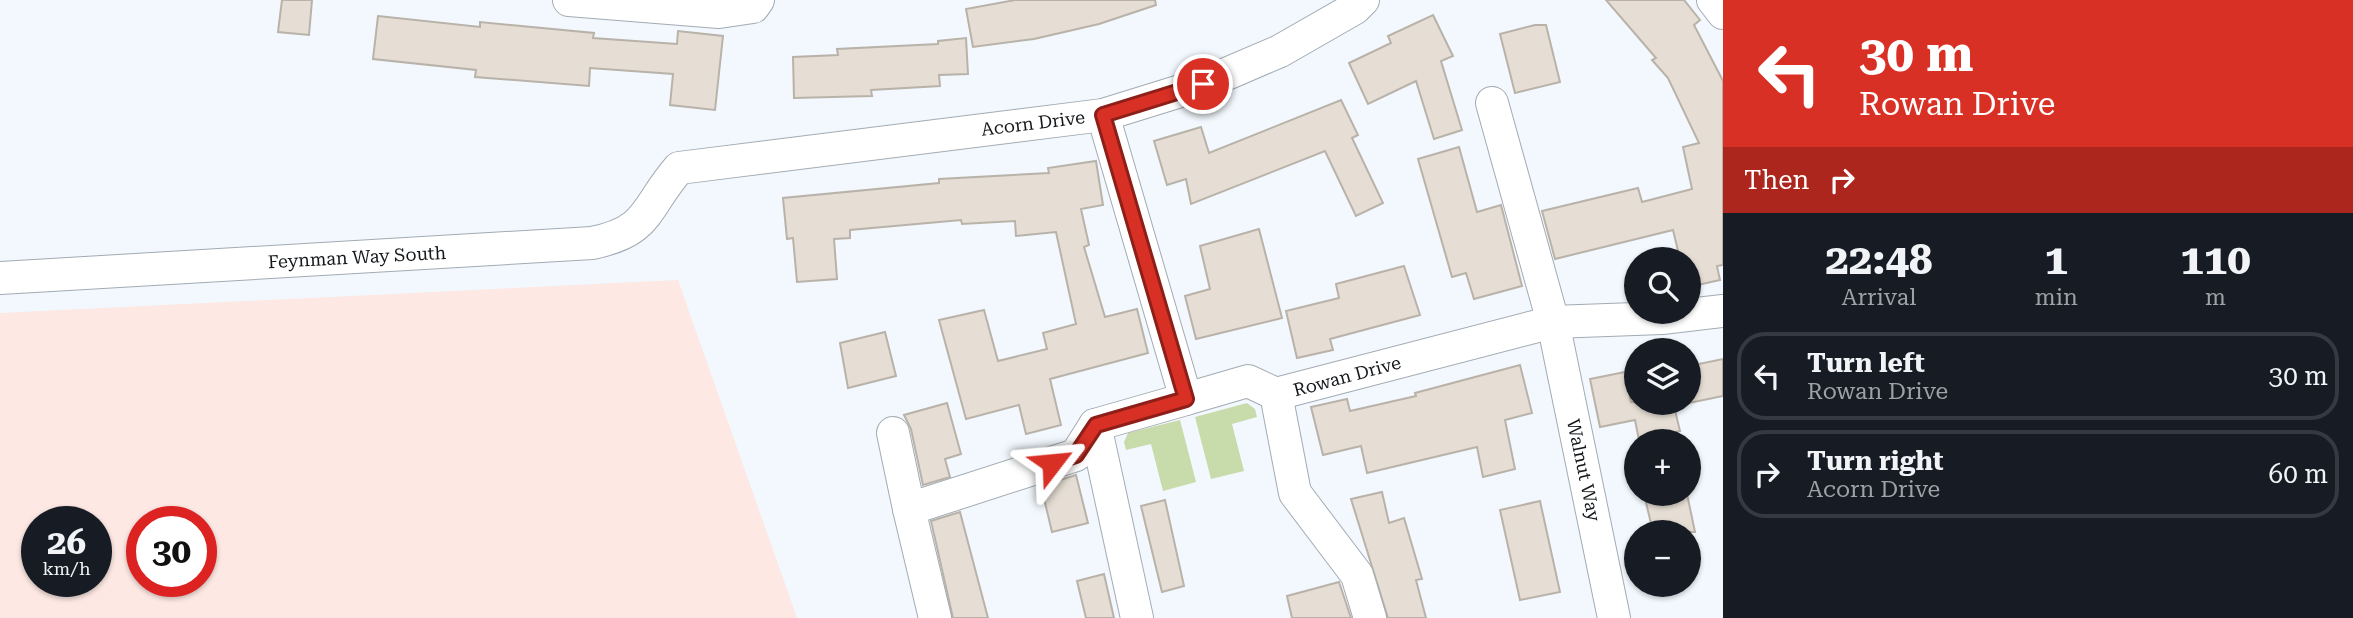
<!DOCTYPE html>
<html lang="en">
<head>
<meta charset="utf-8">
<style>
  :root { --surface:#171b24; --page:#242831; --text:#f1f3f6; --muted:#9ea1a6; --line:#363941 }
  body { margin:0; font-family:"Roboto Serif",serif; background:var(--page); color:var(--text); height:100vh; display:flex; flex-direction:column; font-size:26px; white-space:nowrap }
  * { box-sizing:border-box; margin:0 }
  p { font-size:23px; color:var(--muted) }
  .icon { flex:none; width:38px; height:38px; fill:none; stroke:currentColor; stroke-width:2; stroke-linecap:round; stroke-linejoin:round }
  .map { position:relative; flex:1; overflow:hidden }
  .panel { display:flex; flex-direction:column; background:var(--surface); width:630px }
  .panel>* { flex:none }
  .top-card { background:#d93025; color:#fff; overflow:hidden }
  .fabs { position:absolute; left:1624px; top:247px; display:grid; gap:14px }
  .fabs a { display:grid; place-items:center; width:77px; height:77px; border-radius:50%; background:var(--surface); box-shadow:0 2px 5px #0004; font-size:35px }
  .speed { position:absolute; left:21px; top:506px; display:flex; gap:14px; font-size:35px; font-weight:700; text-align:center }
  .speed>* { display:grid; place-content:center; width:91px; height:91px; border-radius:50%; background:var(--surface); box-shadow:0 2px 5px #0004; line-height:1 }
  .speed small { font-size:18px; font-weight:400 }
  .speed .limit { border:10px solid #d22; background:#fff; color:#111 }
  .pin { position:absolute; display:grid; place-items:center; width:60px; height:60px; color:#fff; margin:-30px; border:4px solid #fff; border-radius:50%; box-shadow:0 2px 7px #0007 }
  .me { position:absolute; width:77px; margin:-38px; rotate:61deg; stroke-linejoin:round; filter:drop-shadow(0 0 5px #0008) }
  .turn { display:flex; align-items:center; gap:24px; height:147px; padding:0 21px; font-size:32px }
  .turn .icon { width:91px; height:91px; stroke-width:2.5 }
  .turn b { display:block; font-size:49px; line-height:60px }
  .then { display:flex; align-items:center; height:66px; padding:0 21px; background:#0003; gap:14px; font-size:26px }
  .eta { display:flex; justify-content:space-evenly; align-items:center; height:119px; text-align:center }
  .eta b { font-size:42px; font-weight:700; line-height:49px }
  ul { padding:0; list-style:none }
  li { display:flex; align-items:center; gap:21px; height:88px; margin:0 14px 10px; padding:0 7px; border:4px solid var(--line); border-radius:28px }
  li div { flex:1 }
  li b { display:block; font-size:26px }
  li em { font-style:normal }
  main { display:flex; flex:1; min-height:0 }
  .map>svg:first-child { display:block }
  .industrial { fill:#fde8e3; fill-rule:evenodd }
  .green { fill:#c8dbaa }
  .building { fill:#e6ded4; stroke:#b9b2a9; stroke-width:2 }
  .lines { fill:none; stroke-linecap:round; stroke-linejoin:round }
  .street-casing { stroke:#a2abb3; stroke-width:34 }
  .street { stroke:#fff; stroke-width:32 }
  .route-casing { stroke:#8d1f18; stroke-width:18 }
  .route { stroke:#d93025; stroke-width:12 }
  .labels { text-anchor:middle; dominant-baseline:central; stroke-width:5; stroke-linejoin:round; paint-order:stroke }
  .street-label { font-size:18px; fill:#15181b; stroke:#fff }
</style>
</head>
<body>
<main>
<div class="map">
<svg width="1723" height="618" viewBox="0 0 1723 618">
  <rect width="100%" height="100%" fill="#f2f8fd"/>
  <path class="industrial" d="M678,280L797,618H0V313ZM37,522H96V581H37ZM142,522H201V581H142Z"/>
  <g class="green">
    <path d="M1247,403L1255,409L1257,417L1232,424L1244,471L1211,479L1195,417Z"/>
    <path d="M1180,420L1196,482L1163,491L1151,444L1126,450L1124,442L1128,433Z"/>
  </g>
  <g class="building">
    <path d="M282,0H312L309,35L278,32Z"/>
    <path d="M1015,0H1155L1156,5L1099,24L1034,39L973,47L966,9Z"/>
    <path d="M1606,0H1684L1700,20L1694,25L1723,81V265L1717,266L1720,280L1689,287V259H1680L1673,230L1555,259L1542,211L1638,188L1642,202L1692,189L1683,147L1699,143L1668,78L1652,60L1656,58Z"/>
    <path d="M1433,15L1453,56L1441,61L1462,130L1434,139L1416,81L1368,104L1349,63L1391,43L1388,36Z"/>
    <path d="M378,16L480,27V22L594,33L593,38L677,44L678,31L723,36L715,110L670,105L673,74L590,68L589,86L475,77L476,70L373,59Z"/>
    <path d="M1535,25H1546L1560,82L1515,93L1500,34Z"/>
    <path d="M966,38L968,74L939,75L940,86L871,90L872,96L794,98L793,57L838,55L837,49L938,44V41Z"/>
    <path d="M1341,100L1358,135L1352,138L1383,203L1356,216L1325,151L1191,204L1186,179L1167,185L1154,141L1201,127L1209,153Z"/>
    <path d="M1459,147L1477,212L1501,205L1522,286L1474,299L1466,273L1452,277L1418,159Z"/>
    <path d="M1096,161L1103,205L1081,209L1089,245L1084,247L1105,317L1137,309L1148,353L1050,379L1061,425L1026,434L1019,405L966,419L939,320L984,310L998,361L1047,349L1043,333L1076,324L1056,232L1016,236L1015,221L962,224L961,220L850,230V238L834,239L837,279L797,282L793,238L787,239L783,198L939,183V179L1049,173L1048,168Z"/>
    <path d="M1259,229L1282,318L1196,339L1185,296L1210,289L1200,246Z"/>
    <path d="M1404,266L1420,315L1330,339L1333,350L1297,358L1286,311L1339,298L1336,284Z"/>
    <path d="M885,332L896,376L848,388L840,343Z"/>
    <path d="M1723,359V396L1689,403V366Z"/>
    <path d="M1520,365L1532,413L1505,420L1515,469L1483,477L1477,447L1367,473L1361,446L1323,455L1311,407L1347,399L1350,411L1416,396L1415,393Z"/>
    <path d="M1625,372L1631,402H1673L1680,431L1639,440L1635,420L1600,427L1590,379Z"/>
    <path d="M947,403L961,454L945,459L950,477L923,485L911,429L904,415Z"/>
    <path d="M1076,475L1088,523L1052,532L1041,486Z"/>
    <path d="M1382,492L1389,523L1404,518L1422,579L1416,580L1426,618H1388L1351,499Z"/>
    <path d="M1644,494H1687L1695,532H1653Z"/>
    <path d="M1165,500L1184,586L1162,592L1141,506Z"/>
    <path d="M1540,501L1560,592L1520,600L1500,510Z"/>
    <path d="M960,512L965,531L988,618H953L931,521Z"/>
    <path d="M1104,574L1114,618H1086L1077,581Z"/>
    <path d="M1339,582L1351,618H1292L1287,596Z"/>
  </g>
  <g class="lines">
    <defs>
      <g id="street">
        <path d="M569,0L719,12L753,7L758,0"/>
        <path d="M1713,0L1723,13"/>
        <path d="M1492,103L1553,322L1614,618"/>
        <path d="M1103,115L1186,399L1248,381L1276,394L1553,322L1662,318L1723,311"/>
        <path d="M0,278L592,243C651,231 644,208 679,168L1103,115L1203,84L1280,51L1355,8L1363,0"/>
        <path d="M1276,394L1295,493L1357,575L1370,618"/>
        <path d="M1095,425L1137,618"/>
        <path d="M893,433L909,509"/>
        <path d="M935,618L909,509L1076,455L1095,425L1186,399"/>
      </g>
    </defs>
    <use href="#street" class="street-casing"/>
    <use href="#street" class="street"/>
  </g>
  <g class="lines">
    <defs>
      <path id="route" d="M1052,463L1076,455L1096,425L1186,399L1103,115L1203,84"/>
    </defs>
    <use href="#route" class="route-casing"/>
    <use href="#route" class="route"/>
  </g>
  <g class="labels">
    <g class="street-label">
      <text transform="translate(1033 123) rotate(-7)">Acorn Drive</text>
      <text transform="translate(357 257) rotate(-3)">Feynman Way South</text>
      <text transform="translate(1347 376) rotate(-15)">Rowan Drive</text>
      <text transform="translate(1584 470) rotate(78)">Walnut Way</text>
    </g>
  </g>
</svg>
<div class="fabs">
<a><svg class="icon" aria-label="search" viewBox="0 0 24 24"><circle cx="10" cy="10" r="6"/><path d="M15 15l6 6"/></svg></a>
<a><svg class="icon" aria-label="layers" viewBox="0 0 24 24"><path d="M12 4l9 5-9 5-9-5zM3 14l9 5 9-5"/></svg></a>
<a>+</a>
<a>−</a>
</div>
<div class="speed"><div>26<small>km/h</small></div><div class="limit">30</div></div>
<div class="pin" style="left:1203px;top:84px;background:#d93025"><svg class="icon" aria-label="arrive" viewBox="0 0 24 24"><path d="M6 21V4h12l-3 4 3 4H6"/></svg></div>
<svg class="me" style="left:1052px;top:463px" viewBox="-20 -20 40 40"><path d="M0-17L14 15 0 8-14 15z" fill="#d93025" stroke="#fff" stroke-width="4"/></svg>
</div>
<section class="panel">
<div class="top-card">
<div class="turn"><svg class="icon" aria-label="left" viewBox="0 0 24 24"><path d="M17 20v-9H6M10 6l-5 5 5 5"/></svg><div><b>30 m</b>Rowan Drive</div></div>
<div class="then">Then<svg class="icon" aria-label="right" viewBox="0 0 24 24"><path d="M7 20v-9h11M14 6l5 5-5 5"/></svg></div>
</div>
<div class="eta">
<div><b>22:48</b><p>Arrival</p></div>
<div><b>1</b><p>min</p></div>
<div><b>110</b><p>m</p></div>
</div>
<ul>
<li><svg class="icon" aria-label="left" viewBox="0 0 24 24"><path d="M17 20v-9H6M10 6l-5 5 5 5"/></svg><div><b>Turn left</b><p>Rowan Drive</p></div><em>30 m</em></li>
<li><svg class="icon" aria-label="right" viewBox="0 0 24 24"><path d="M7 20v-9h11M14 6l5 5-5 5"/></svg><div><b>Turn right</b><p>Acorn Drive</p></div><em>60 m</em></li>
</ul>
</section>
</main>
</body>
</html>
